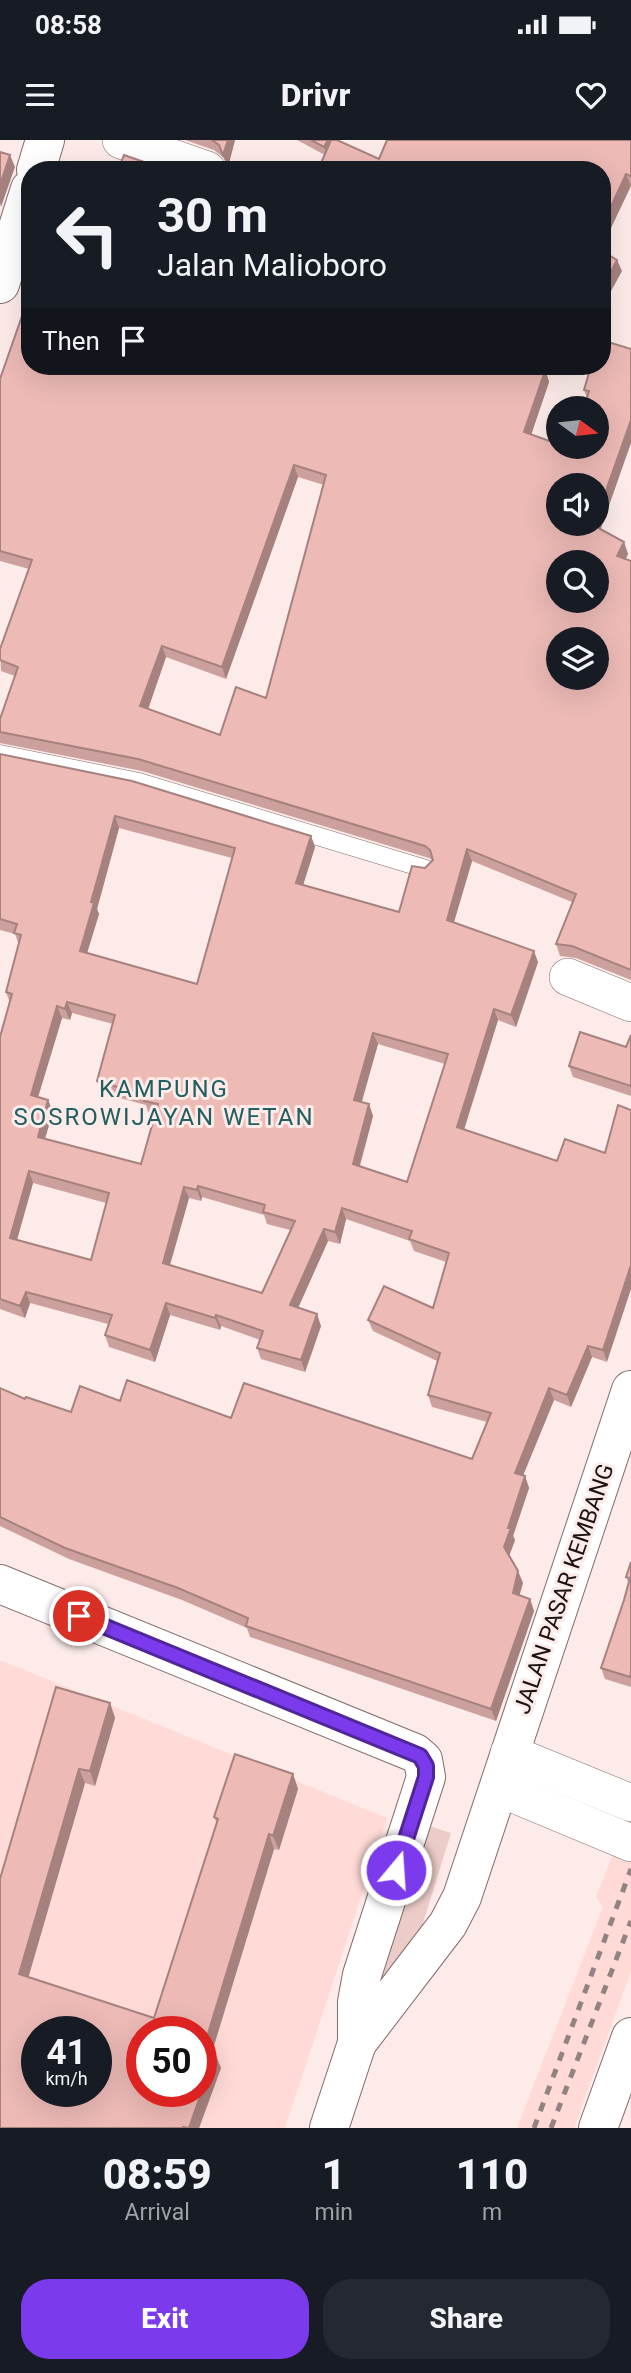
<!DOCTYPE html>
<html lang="en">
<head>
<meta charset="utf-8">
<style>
  :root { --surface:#171b24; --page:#242831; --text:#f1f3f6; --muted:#9ea1a6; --accent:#7c3aed }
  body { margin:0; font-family:Roboto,sans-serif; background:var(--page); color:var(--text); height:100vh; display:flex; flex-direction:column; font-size:26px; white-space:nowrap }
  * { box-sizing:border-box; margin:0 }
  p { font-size:23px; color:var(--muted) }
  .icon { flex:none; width:38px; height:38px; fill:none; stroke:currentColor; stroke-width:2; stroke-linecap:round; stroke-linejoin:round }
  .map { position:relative; height:1988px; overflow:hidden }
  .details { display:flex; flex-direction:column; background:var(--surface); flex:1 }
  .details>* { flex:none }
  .top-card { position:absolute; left:21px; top:21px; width:590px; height:214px; border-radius:28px; box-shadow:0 7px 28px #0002; background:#171b24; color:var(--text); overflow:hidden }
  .needle { width:46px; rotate:105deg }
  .fabs { position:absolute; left:546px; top:256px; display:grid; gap:14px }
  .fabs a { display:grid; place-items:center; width:63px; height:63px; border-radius:50%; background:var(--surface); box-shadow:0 7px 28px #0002; font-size:35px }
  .speed { position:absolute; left:21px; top:1876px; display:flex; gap:14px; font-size:35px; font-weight:700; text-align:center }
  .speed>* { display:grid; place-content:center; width:91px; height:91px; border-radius:50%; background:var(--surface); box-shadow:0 7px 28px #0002; line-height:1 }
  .speed small { font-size:18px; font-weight:400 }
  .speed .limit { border:10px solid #d22; background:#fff; color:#111 }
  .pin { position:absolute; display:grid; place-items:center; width:60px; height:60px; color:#fff; margin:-30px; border:4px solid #fff; border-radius:50%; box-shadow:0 2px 7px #0007 }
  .me { position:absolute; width:77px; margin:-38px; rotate:18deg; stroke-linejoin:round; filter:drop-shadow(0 0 5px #0008) }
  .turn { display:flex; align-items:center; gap:24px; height:147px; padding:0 21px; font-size:32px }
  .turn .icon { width:91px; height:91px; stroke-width:2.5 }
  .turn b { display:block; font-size:49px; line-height:60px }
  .then { display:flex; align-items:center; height:66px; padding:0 21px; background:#0003; gap:14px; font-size:26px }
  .eta { display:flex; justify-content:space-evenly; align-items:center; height:119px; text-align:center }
  .eta b { font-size:42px; font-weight:800; line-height:49px }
  .button { display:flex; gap:14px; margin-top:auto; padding:14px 21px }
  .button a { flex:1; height:80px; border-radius:28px; background:var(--accent); color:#fff; font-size:28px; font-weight:800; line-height:80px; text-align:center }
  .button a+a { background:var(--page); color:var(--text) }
  .status { display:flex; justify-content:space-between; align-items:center; height:49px; padding:0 35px; background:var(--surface); direction:ltr }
  .status svg { height:19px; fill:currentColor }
  header { display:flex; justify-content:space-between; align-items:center; height:91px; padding:0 21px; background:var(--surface); font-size:32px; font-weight:800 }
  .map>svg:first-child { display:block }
  .built { fill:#ffdad7; fill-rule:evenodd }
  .green { fill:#ecccc8 }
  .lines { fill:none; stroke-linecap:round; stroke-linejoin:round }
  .lane-casing { stroke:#846c69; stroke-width:19 }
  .street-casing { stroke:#846c69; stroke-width:38 }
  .secondary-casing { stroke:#846c69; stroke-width:40 }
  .lane { stroke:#fff; stroke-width:18 }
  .street { stroke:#fff; stroke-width:37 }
  .secondary { stroke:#fff; stroke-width:38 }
  .rail { stroke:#908381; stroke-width:5; stroke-dasharray:9 9; stroke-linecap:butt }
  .wall { fill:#cca09d; fill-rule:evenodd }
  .shaded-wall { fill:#a6827f }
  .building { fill:#edbab6; stroke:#a6827f; stroke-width:2; fill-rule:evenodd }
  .route-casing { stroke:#51269a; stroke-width:18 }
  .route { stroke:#7c3aed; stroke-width:12 }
  .labels { text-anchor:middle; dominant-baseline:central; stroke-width:6; stroke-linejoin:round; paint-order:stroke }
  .street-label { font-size:23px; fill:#1b1211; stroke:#fcebe9 }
  .neighbourhood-label { font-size:24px; letter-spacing:2px; fill:#235e60; stroke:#fcebe9 }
</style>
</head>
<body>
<div class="status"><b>08:58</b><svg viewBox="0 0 49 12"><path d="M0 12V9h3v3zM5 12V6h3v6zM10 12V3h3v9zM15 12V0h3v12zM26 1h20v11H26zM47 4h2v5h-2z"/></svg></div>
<header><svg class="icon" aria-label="menu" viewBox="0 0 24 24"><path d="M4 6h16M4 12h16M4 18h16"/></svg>Drivr<svg class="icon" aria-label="heart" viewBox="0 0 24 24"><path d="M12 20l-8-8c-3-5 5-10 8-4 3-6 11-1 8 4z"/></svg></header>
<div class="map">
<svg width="631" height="1988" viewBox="0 0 631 1988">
  <rect width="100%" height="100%" fill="#fcebe9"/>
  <g class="built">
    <path d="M0,1520L387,1678L285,1988H0ZM37,1892H96V1951H37ZM142,1892H201V1951H142Z"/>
    <path d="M631,1670V1831L574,1988H517L603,1767L596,1757Z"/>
  </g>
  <path class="green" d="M429,1686L451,1693L418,1799L381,1843Z"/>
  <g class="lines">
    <defs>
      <path id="lane" d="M0,614L139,642L426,729"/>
      <g id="street">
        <path d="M121,0L207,30"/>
        <path d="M568,837L631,863"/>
        <path d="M509,1613L631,1663"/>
        <path d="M499,1648L631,1703"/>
      </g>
      <g id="secondary">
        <path d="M36,30L45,0"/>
        <path d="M0,144L30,49"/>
        <path d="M0,1444L415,1613L423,1620L426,1637L362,1835L357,1862V1903L329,1988"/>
        <path d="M357,1903L448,1784L462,1757L631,1250"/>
        <path d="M598,1988L631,1897"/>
      </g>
    </defs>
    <use href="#lane" class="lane-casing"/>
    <use href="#street" class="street-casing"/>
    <use href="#secondary" class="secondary-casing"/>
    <use href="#lane" class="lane"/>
    <use href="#street" class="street"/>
    <use href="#secondary" class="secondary"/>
    <g class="rail">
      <path d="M534,1988L631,1729"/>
      <path d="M551,1988L631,1781"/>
    </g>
  </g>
  <g class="wall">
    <path d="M185,0H235L228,27L223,17L214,10Z"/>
    <path d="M297,0H337L379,19L631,0V46L602,30H318L325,15Z"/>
    <path d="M30,226L170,233L173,226H548L546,232L549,242L531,295L570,308L587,258L584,250L591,226L600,389L624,402L628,414L626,419L631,421V840L576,818L560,816L556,804L572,762L472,721L454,782L538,822L516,887L498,880L464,990L557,1021L607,1222L592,1217L571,1267L554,1260L523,1336H525L529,1348L513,1396L515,1400L509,1416L523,1443L519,1455L530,1459L534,1471L496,1581L250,1497L247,1488L182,1460L69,1419L0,1386V1248L25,1259L71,1272L120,1261L231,1278L472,1319L487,1282L432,1267L428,1255L437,1221L373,1191L368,1180L433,1168L446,1122L414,1111L410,1101L346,1079L340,1104L328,1101L298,1168L321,1186L305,1232L261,1219L257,1208L260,1200L221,1186L220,1190L170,1175L155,1222L109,1207L105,1195L108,1184L30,1163L25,1178L0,1169V897L10,863L6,852L19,805L15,794L0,790V614L311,696L315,707L303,745L399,772L425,728L432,720L429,718L142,631L0,603V579L15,536L1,531L0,509L29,429L0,421V239ZM298,337L324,345L266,558L220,595L148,569L166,517L226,539ZM119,688L232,718L197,844L87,813L99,774L97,769ZM72,873L113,884L97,941L101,953L146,965L148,972L155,974L141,1024L45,999L53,972L48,960L38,957L62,878L70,880ZM378,904L445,924L407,1042L360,1026L373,976L369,964L361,962ZM33,1043L106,1063L91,1120L17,1100ZM202,1057L264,1075L267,1084L290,1090L262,1153L170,1125L189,1058L201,1061Z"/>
    <path d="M631,895V956L573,937L569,926L626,907Z"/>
    <path d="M631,1422V1547L605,1539L601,1528L624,1460L629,1444L626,1437Z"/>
    <path d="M110,1563L115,1578L95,1646L85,1643L28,1837L154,1878L217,1684L214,1677L293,1634L298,1649L279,1710L274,1709L212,1912L221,1928L199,1988H0V1739Z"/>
  </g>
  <g class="shaded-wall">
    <path d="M228,0H235L228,27L223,15Z"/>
    <path d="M328,0H337L328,17L324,7Z"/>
    <path d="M10,15L15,27L1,67L0,63V45Z"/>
    <path d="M626,34L631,46L602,107V86Z"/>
    <path d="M617,120L622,131L604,164L602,157V149Z"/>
    <path d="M540,226H548L546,232L549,242L528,304L524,292Z"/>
    <path d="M631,280V303L598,397L593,385L594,383H597V376Z"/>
    <path d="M294,325L298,337L226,539L222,527Z"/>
    <path d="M624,402L628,414L621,428L617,416Z"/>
    <path d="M162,506L166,517L145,578L140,566Z"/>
    <path d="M115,676L119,688L97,769L99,774L84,823L80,811L91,762Z"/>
    <path d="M311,696L315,707L300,755L296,743Z"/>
    <path d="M467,709L472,721L451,792L447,780Z"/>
    <path d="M534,811L538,822L516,887L511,875Z"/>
    <path d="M67,862L72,873L70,880L65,869Z"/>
    <path d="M57,866L62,878L35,967L31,955Z"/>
    <path d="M494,869L498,880L461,999L457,987Z"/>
    <path d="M373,893L378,904L359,972L354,960Z"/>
    <path d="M48,960L53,972L42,1008L38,997Z"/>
    <path d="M369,964L373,976L357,1035L353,1024Z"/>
    <path d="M29,1031L33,1043L14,1110L10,1098Z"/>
    <path d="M198,1046L202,1057L201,1061L197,1050Z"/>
    <path d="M184,1047L189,1058L167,1135L163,1123Z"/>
    <path d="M342,1068L346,1079L340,1104L335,1092Z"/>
    <path d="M324,1089L328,1101L294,1177L290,1165Z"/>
    <path d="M631,1125V1149L607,1222L603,1210Z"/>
    <path d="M26,1152L30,1163L25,1178L20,1166Z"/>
    <path d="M166,1163L170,1175L155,1222L150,1210Z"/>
    <path d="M317,1174L321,1186L305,1232L301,1220Z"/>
    <path d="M216,1175L221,1186L220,1190L215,1178Z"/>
    <path d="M588,1206L592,1217L571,1267L567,1255Z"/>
    <path d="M549,1248L554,1260L519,1345L515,1333Z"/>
    <path d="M525,1336L529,1348L513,1396L515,1400L508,1419L504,1407L508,1388Z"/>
    <path d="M518,1431L523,1443L517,1464L513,1453Z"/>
    <path d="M530,1459L534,1471L496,1581L491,1569Z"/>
    <path d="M110,1563L115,1578L95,1646L90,1631Z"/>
    <path d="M79,1629L85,1643L25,1849L19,1834Z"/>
    <path d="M293,1634L298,1649L279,1710L273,1696Z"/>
    <path d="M269,1694L274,1709L208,1925L203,1910Z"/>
    <path d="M215,1913L221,1928L199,1988H189Z"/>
  </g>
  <g class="building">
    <path d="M212,0H228L223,15L219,5Z"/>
    <path d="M311,0H328L324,7Z"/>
    <path d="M331,0H337L379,19L387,0H631V36L626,34L602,86V30H318Z"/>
    <path d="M0,12L10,15L0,45Z"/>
    <path d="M124,15L167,30H118Z"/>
    <path d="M602,111L617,120L602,149Z"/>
    <path d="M22,176L30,179V226H149L170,233L173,226H540L539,228L545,231L524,292L558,304V306H565L570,308V306H597V268H584L589,251L584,250L591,226H602V200L631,209V280L597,376V345H558V383H594L593,385L624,402L617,416L631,421V830L572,806L556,804L576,754L467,709L447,780L534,811L511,875L494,869L457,987L557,1021L565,999L605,1013L618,965L631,970V1125L603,1210L588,1206L567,1255L549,1248L515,1333L525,1336L508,1388H511L504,1407L518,1431L513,1453L530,1459L491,1569L246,1486L248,1478L178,1448L65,1408L0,1377V1248L25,1259L26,1257L71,1272L80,1246L120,1261L127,1240L231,1278L244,1243L472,1319L491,1273L428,1255L440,1213L368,1180L384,1146L433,1168L449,1113L409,1099L412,1091L342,1068L335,1092L324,1089L290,1165L317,1174L301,1220L257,1208L263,1191L216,1175L215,1178L166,1163L150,1210L105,1195L112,1175L26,1152L20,1166L0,1159V897L12,854L6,852L21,795L14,793L17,784L0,779V614L132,641L311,696L296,743L399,772L412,726L425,728L433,720L430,710L425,706L138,619L0,592V579L18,527L0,520V509L32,420L0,411V239ZM294,325L326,335L266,558L236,547L220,595L140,566L162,506L222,527ZM558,422H597V460H558ZM558,499H597V537H558ZM115,676L235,708L197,844L80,811L94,763L91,762ZM67,862L115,875L97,941L146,955L144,961L158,964L141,1024L38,997L48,960L31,955L57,866L65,869ZM373,893L448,914L407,1042L353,1024L369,964L354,960ZM29,1031L109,1053L91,1120L10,1098ZM198,1046L265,1065L263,1072L295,1081L262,1153L163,1123L184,1047L197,1050Z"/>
    <path d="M580,892L626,907L631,895V946L569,926Z"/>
    <path d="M631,1422V1532L630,1537L601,1528L624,1460L630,1438L626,1437Z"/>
    <path d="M56,1547L110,1563L90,1631L79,1629L19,1834L154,1878L218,1679L214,1677L235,1614L293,1634L273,1696L269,1694L203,1910L215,1913L189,1988L183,1987V1988H0V1739ZM37,1892H96V1951H37ZM142,1892H201V1951H142Z"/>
  </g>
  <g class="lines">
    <defs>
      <path id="route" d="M79,1476L420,1616L426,1626V1637L396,1730"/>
    </defs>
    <use href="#route" class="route-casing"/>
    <use href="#route" class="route"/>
  </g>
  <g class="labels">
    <g class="street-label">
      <text transform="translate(564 1449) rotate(-71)">JALAN PASAR KEMBANG</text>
    </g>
    <g class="neighbourhood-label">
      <text x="164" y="949">KAMPUNG<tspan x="164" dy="28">SOSROWIJAYAN WETAN</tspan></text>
    </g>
  </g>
</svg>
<div class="fabs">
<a><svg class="needle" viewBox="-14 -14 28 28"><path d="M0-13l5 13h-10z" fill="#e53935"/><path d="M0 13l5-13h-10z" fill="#9ea1a6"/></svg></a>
<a><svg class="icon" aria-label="sound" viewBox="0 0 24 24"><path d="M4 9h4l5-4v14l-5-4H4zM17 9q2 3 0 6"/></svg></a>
<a><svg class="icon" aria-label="search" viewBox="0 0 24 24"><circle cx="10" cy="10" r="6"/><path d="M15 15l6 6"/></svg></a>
<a><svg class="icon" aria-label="layers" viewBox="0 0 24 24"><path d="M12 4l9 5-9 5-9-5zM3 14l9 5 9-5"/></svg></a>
</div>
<div class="speed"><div>41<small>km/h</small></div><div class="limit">50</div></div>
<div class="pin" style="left:79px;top:1476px;background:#d93025"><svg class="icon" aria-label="arrive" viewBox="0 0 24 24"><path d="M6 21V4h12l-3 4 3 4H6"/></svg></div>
<svg class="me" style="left:396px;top:1730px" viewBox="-20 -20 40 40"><circle r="17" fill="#7c3aed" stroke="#fff" stroke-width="3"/><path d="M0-11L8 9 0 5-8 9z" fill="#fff"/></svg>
<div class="top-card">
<div class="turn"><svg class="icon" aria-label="left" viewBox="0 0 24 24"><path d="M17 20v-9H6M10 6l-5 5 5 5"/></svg><div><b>30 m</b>Jalan Malioboro</div></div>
<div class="then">Then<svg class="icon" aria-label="arrive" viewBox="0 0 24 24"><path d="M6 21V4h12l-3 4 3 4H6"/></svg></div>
</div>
</div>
<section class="details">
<div class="eta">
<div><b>08:59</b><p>Arrival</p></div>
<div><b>1</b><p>min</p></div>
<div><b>110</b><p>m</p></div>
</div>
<div class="button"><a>Exit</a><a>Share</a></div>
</section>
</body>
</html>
